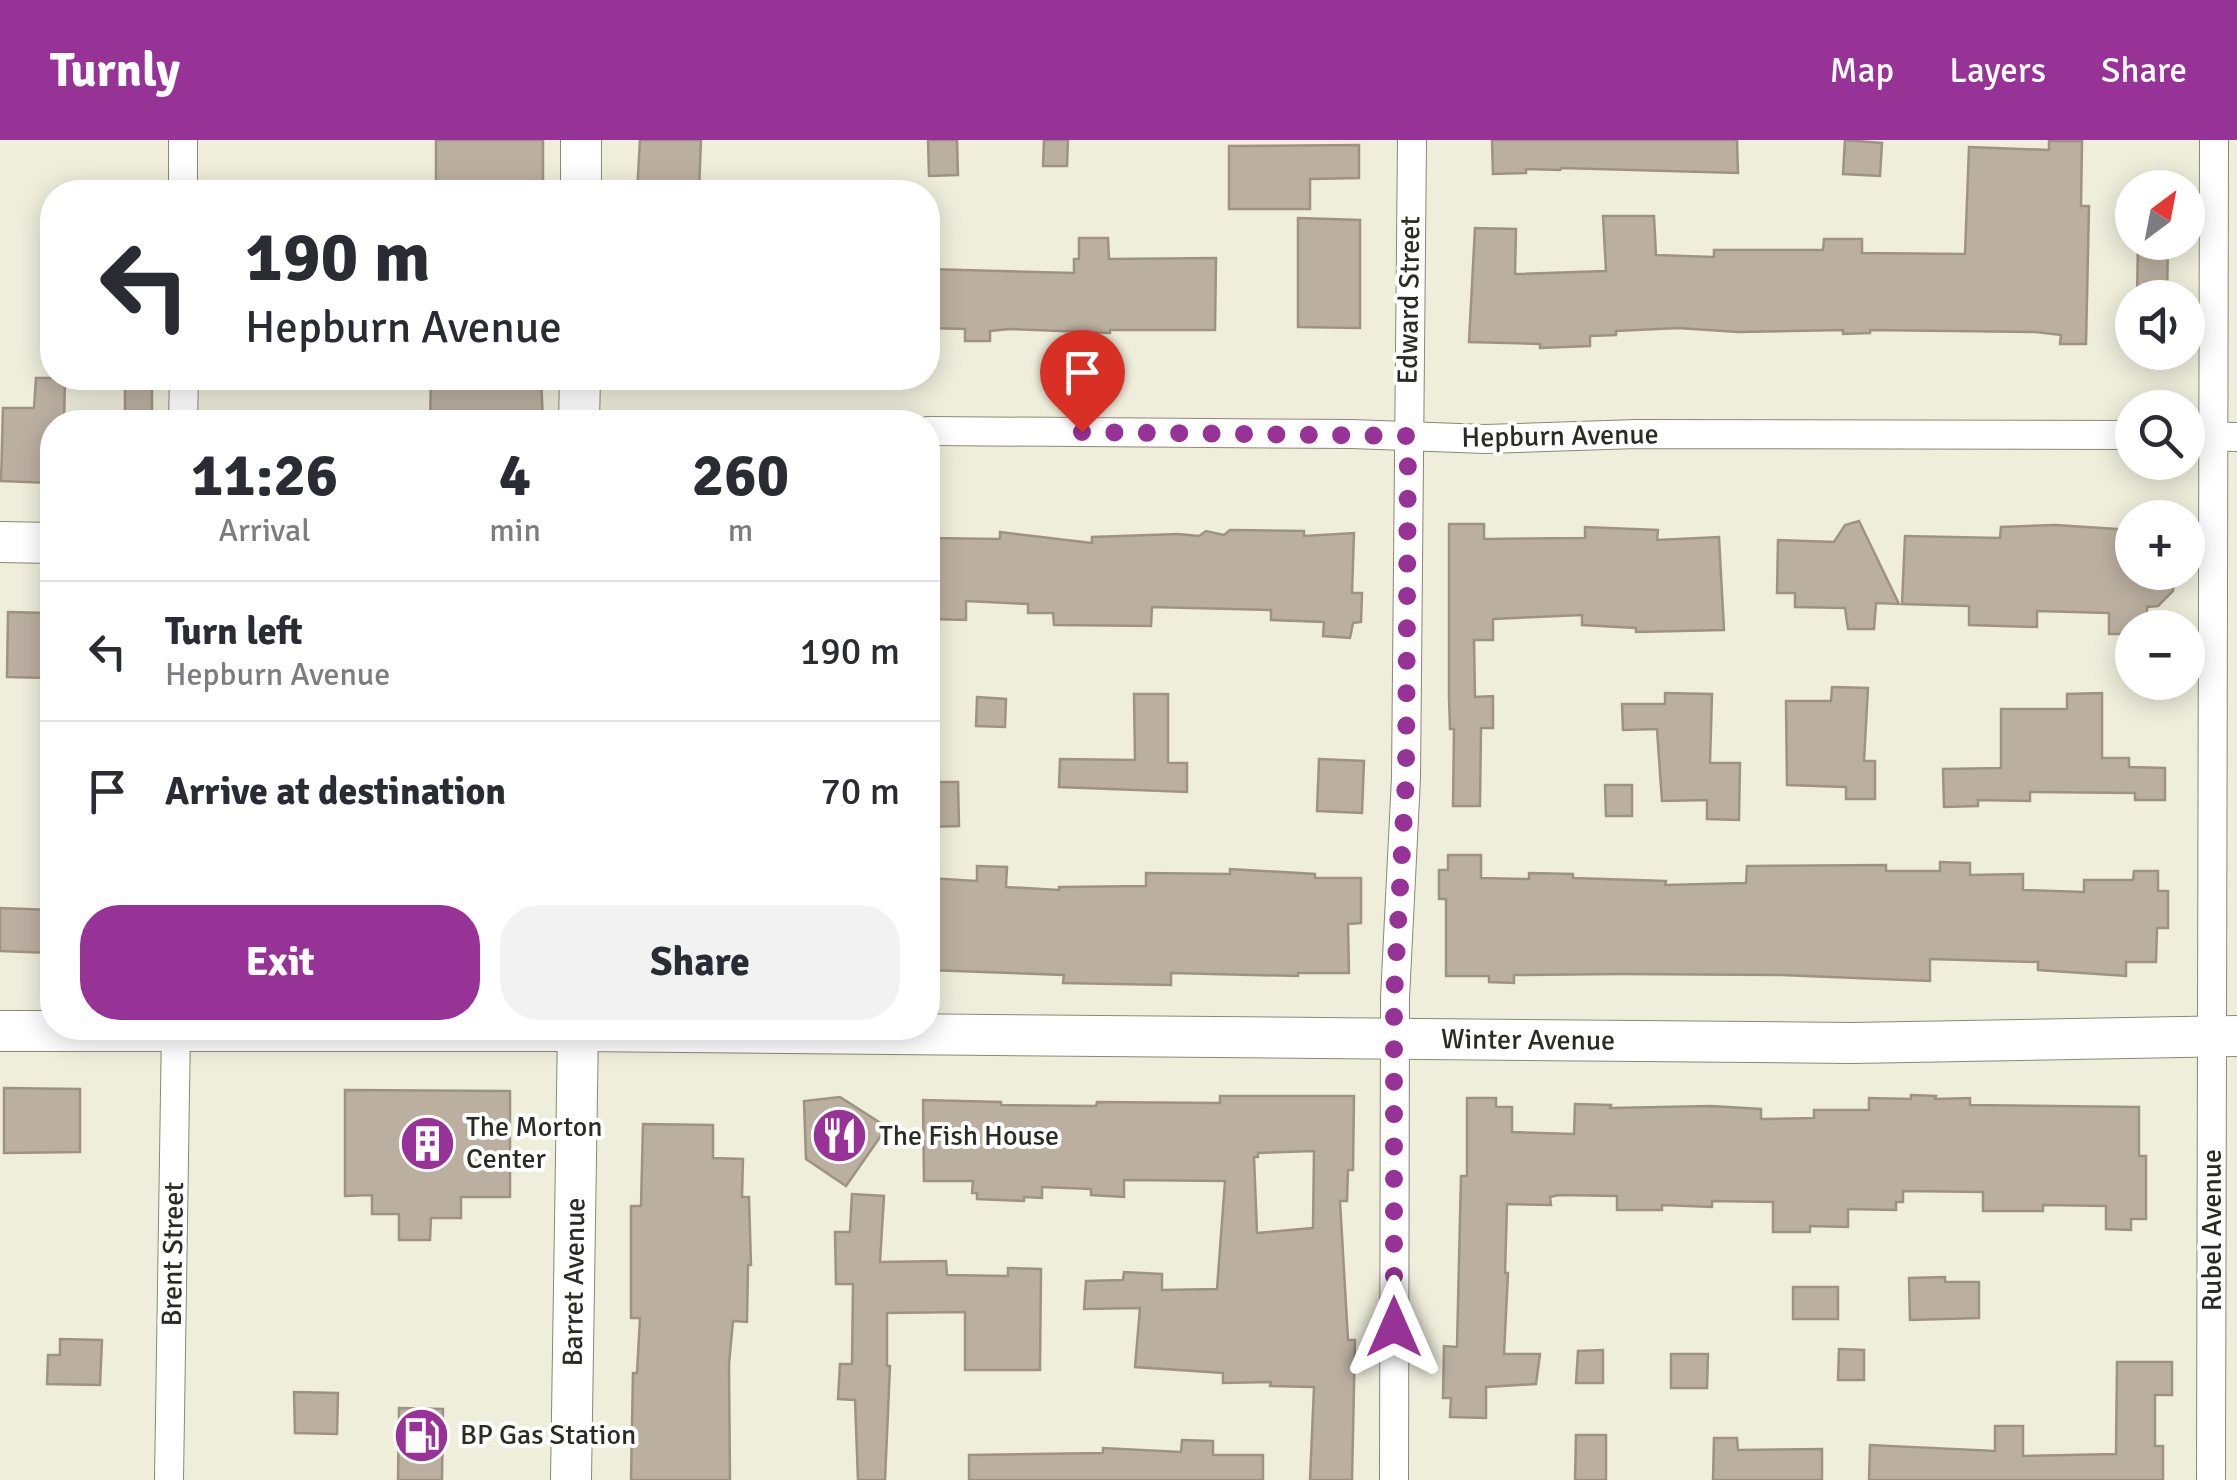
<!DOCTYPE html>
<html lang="en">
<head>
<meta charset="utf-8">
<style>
  :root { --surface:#fff; --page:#f2f2f3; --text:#2b2b33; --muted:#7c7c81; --line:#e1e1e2; --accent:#973297 }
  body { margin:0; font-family:Signika,sans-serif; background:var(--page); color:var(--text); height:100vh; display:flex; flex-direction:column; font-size:38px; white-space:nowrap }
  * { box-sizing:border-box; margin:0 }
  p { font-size:32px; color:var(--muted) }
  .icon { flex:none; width:55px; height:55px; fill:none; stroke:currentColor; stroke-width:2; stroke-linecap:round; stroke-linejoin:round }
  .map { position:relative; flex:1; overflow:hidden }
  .sheet { position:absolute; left:40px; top:270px; width:900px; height:630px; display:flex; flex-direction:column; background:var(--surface); border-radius:40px; box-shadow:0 5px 25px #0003 }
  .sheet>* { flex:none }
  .hud { position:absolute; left:40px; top:40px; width:900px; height:210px; border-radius:40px; box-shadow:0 5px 25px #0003; background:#fff; color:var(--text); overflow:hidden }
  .needle { width:65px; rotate:32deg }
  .fabs { position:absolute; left:2115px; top:30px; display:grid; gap:20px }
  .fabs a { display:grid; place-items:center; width:90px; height:90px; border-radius:50%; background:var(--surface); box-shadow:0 5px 25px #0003; font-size:50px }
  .pin { position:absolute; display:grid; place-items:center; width:85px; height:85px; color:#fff; margin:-102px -42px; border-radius:50% 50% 50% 0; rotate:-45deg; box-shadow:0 0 10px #0007 }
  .pin .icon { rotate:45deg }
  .me { position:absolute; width:110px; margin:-55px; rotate:0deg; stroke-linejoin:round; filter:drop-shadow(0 0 8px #0008) }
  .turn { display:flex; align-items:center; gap:35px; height:210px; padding:0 40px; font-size:45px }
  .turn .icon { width:130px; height:130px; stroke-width:2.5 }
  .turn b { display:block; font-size:70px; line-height:85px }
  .eta { display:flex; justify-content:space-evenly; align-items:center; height:170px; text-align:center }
  .eta b { font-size:60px; font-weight:700; line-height:70px }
  .cta { display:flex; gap:20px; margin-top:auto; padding:20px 40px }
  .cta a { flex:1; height:115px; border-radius:40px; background:var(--accent); color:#fff; font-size:40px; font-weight:700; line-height:115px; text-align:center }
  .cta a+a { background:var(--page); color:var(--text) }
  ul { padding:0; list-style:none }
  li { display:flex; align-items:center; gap:30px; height:140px; padding:0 40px; border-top:2px solid var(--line) }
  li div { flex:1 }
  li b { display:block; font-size:38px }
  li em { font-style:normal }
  header { display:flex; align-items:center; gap:60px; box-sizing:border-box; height:140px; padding:0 50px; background:var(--accent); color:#fff }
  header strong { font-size:48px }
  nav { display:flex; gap:55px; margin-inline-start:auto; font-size:35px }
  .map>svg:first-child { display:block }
  .building { fill:#bbb0a0; stroke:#9e9383; stroke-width:2.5; fill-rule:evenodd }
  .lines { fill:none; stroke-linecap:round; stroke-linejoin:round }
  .street-casing { stroke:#898876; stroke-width:30 }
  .secondary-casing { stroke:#898876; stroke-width:42 }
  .street { stroke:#fff; stroke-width:28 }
  .secondary { stroke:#fff; stroke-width:40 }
  .route { stroke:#973297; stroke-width:18; stroke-dasharray:0 32.4 }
  .labels { text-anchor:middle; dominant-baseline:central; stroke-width:8; stroke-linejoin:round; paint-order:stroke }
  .street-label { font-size:28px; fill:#2b2a23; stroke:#fff }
  .poi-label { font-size:28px; fill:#2b2a23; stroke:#fff; text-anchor:start }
</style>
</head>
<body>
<header>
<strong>Turnly</strong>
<nav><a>Map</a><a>Layers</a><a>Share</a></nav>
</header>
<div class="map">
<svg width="2237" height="1340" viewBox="0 0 2237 1340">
  <rect width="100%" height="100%" fill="#efeedb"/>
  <g class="building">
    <rect x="436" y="0" width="107" height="52"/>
    <path d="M640,0H701L699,52H637Z"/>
    <path d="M928,0H957L958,35L929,36Z"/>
    <path d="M1044,0H1068L1067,26H1043Z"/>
    <path d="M1492,0H1737L1738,33L1561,28L1560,30L1526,29V33L1493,34Z"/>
    <path d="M1845,0L1882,3L1880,36L1843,34Z"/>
    <path d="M2049,1H2082L2081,66H2089L2086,204H2060L2061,195L2036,192L1870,190V193L1843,194V190L1738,192L1678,188L1616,191V195L1590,196V206L1540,208V204L1469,202L1475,88L1516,89L1515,134L1606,131L1603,76H1654L1656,115L1714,117V110H1823L1824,99H1862V113L1965,114L1969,7L2049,10Z"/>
    <path d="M1359,5V38L1310,39V69H1229V6Z"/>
    <path d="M1298,78L1360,80V188L1298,187Z"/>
    <path d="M1079,98H1108L1109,119L1216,118L1215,190H1110V193L1010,189L990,191V201H965V189L928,188V129L1074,133V119H1079Z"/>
    <path d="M2138,102H2168L2167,158H2137Z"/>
    <path d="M36,238H65L64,282H52V343L1,341L3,268H34Z"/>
    <rect x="125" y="238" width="27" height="44"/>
    <path d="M431,238H541L543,282H430Z"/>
    <path d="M1859,381L1899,464L1876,463L1874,489H1848L1845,468L1795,467V453H1777L1778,400L1834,402L1845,385Z"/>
    <path d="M1449,384H1484V399L1585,398V387L1658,390L1657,400L1719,397L1724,490L1636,492V488L1582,485V475L1493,479V500H1474L1475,557L1493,556V588H1481L1480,666H1453L1454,589H1450L1449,558Z"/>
    <path d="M2055,385L2132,390V432H2174L2173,451L2158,466L2147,467V488H2132V494H2109V473L2037,471V487L1969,485V466L1902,464L1905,396L2000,398L2001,387Z"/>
    <path d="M1230,390L1304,391V396L1354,393L1352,453H1362L1361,482L1353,483L1350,498L1323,496L1324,482L1271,480V470L1152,467L1151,486L1054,485L1053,473H1028V464L966,461V480L933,479V457L928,456V398L1000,399V392L1092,403V397L1178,394L1199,396L1206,391L1224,395Z"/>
    <path d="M8,472L50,473L52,538L7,537Z"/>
    <path d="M1832,547L1868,548L1864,621H1875V659H1846V647L1787,645L1786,561H1831Z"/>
    <path d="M1665,553L1712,554L1710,623H1740L1739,680L1707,679V660L1662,661L1657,589L1623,590L1622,564H1665Z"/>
    <path d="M2102,553V618H2129V627L2165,628V660H2135V653L2030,652V661L1978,660V666L1944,667L1943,629L2001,628V569H2067V554Z"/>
    <path d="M1134,554H1168V623H1187V652L1059,647L1060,619L1135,620Z"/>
    <path d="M977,557L1006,559L1005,587L976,586Z"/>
    <path d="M1319,619L1364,621L1362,673L1317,671Z"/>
    <path d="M928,642H958L959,686L928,687Z"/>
    <path d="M1605,645H1632V676H1606Z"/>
    <path d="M1448,715H1481V738L1529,739V733L1573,734V738L1666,741L1665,745L1746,743L1747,726L1886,725V731H1940V722L1970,723V735L2023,734V750L2084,752V740H2133L2134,731H2158V751H2168V788H2157L2156,822H2126V836L2038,830V822L1930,819V841L1781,835L1620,834L1514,835V843L1489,842V836H1446V759H1439V730H1448Z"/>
    <path d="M977,726L1007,727L1006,747L1059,750V747L1146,746V733L1230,734V729L1315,734V738H1361V783L1348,784L1349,833H1298V836L1171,833V845L1063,843L1064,835L928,830V738L977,741Z"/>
    <path d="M0,768L51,770L50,813L0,811Z"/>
    <path d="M4,948L80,949V1012L4,1013Z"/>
    <path d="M345,950L510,951V1057H461V1078H431L430,1100H399V1074H372V1055L345,1056Z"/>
    <path d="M1911,955L1936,956L1935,959L1970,958V965L2139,967V1016H2146V1079H2131V1090L2106,1089V1066L2043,1065V1071H1983V1052L1903,1051V1062H1896V1070L1848,1069V1087L1810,1086V1092H1773V1062L1712,1061V1067L1662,1065V1070H1617V1056L1559,1055L1550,1057L1551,1065L1507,1064L1505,1133H1508L1504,1214H1540L1536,1244L1486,1247V1278L1450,1277L1451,1258H1443L1444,1206L1457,1207L1461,1036H1467V958H1496V967H1512V992L1574,994L1575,964L1611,965L1610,968L1711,966L1761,969V979L1814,978V970H1869V958L1911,959Z"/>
    <path d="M1220,956H1354L1353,1030H1348L1347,1061H1340L1348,1200H1355L1352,1340H1310L1314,1247L1270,1246L1271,1242L1223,1243V1233L1135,1227L1140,1168L1084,1169L1086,1141L1123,1140L1124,1132L1162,1134V1150L1217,1149L1225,1041L1124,1040V1057L1091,1055V1049L1042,1047V1058L1024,1057V1061L977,1059V1053H972L973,1041H924L923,960L1001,962V965L1096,966L1097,962L1220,963ZM1314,1011L1313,1088L1257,1093L1254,1017H1258V1013Z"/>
    <path d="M840,957L887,987L846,1046L806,1019L804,961Z"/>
    <path d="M643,984L713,985V1018L743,1019L742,1057H749L751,1125H748L747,1182L733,1181L729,1224L730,1340H631L633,1233H637L640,1178H631V1066H641Z"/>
    <path d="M852,1054L884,1056L880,1122L946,1121L947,1135L1008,1136V1128L1041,1129L1040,1230H965V1172L887,1173V1226H890L885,1340H858L855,1260L838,1259L840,1224H852L853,1144H836L835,1092H850Z"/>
    <path d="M1945,1137V1142H1979V1178L1910,1180L1909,1138Z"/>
    <rect x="1793" y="1147" width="45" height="32"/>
    <path d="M60,1199L102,1200L100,1245L47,1244L48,1215H60Z"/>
    <path d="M1839,1209L1864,1210V1240H1838Z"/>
    <path d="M1603,1210V1243H1576L1578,1211Z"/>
    <path d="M1671,1214H1708L1707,1248H1671Z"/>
    <path d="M2117,1222H2172V1255H2155V1306H2163V1340H1869L1870,1305L1995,1311V1286H2023V1316L2116,1314Z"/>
    <path d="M294,1252L338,1253L337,1294L295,1293Z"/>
    <path d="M399,1268L443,1269L442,1340H398Z"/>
    <path d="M1576,1295H1606V1340H1575Z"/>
    <path d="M1714,1298H1737L1738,1310L1822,1309V1340H1713Z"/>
    <path d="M1182,1300L1213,1301V1315H1263V1340H969V1315L1103,1313V1308L1181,1312Z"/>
  </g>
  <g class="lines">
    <defs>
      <g id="street">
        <path d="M183,0V52"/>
        <path d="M183,282L184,238"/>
        <path d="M928,291L1352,294L1485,299L1637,294L2132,295"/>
        <path d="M2188,296L2237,297"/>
        <path d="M169,1340L176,888"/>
        <path d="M1394,1340L1395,858L1406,638L1412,0"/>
        <path d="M2211,1340L2214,0"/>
      </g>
      <g id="secondary">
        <path d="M581,52V0"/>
        <path d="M579,282L580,238"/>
        <path d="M0,402L52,403"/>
        <path id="s1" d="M0,891H578L1852,903L2237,896"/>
        <path id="s2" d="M571,1340L578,888"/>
      </g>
    </defs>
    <use href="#street" class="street-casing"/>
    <use href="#secondary" class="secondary-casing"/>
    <use href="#street" class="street"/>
    <use href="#secondary" class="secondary"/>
  </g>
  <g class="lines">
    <path class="route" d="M1082,292L1408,296L1406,638L1394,858V1187"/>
  </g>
  <defs>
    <symbol id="restaurant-disc" viewBox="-11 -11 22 22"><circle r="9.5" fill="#973297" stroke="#fff"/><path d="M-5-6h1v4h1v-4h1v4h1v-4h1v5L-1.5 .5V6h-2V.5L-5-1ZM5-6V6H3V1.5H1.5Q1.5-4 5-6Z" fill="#fff"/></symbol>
    <symbol id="building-disc" viewBox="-11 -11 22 22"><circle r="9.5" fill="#973297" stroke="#fff"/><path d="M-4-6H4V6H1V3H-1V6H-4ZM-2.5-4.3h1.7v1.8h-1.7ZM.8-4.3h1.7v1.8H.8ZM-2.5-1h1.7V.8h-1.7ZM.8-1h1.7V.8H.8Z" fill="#fff"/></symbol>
    <symbol id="fuel-disc" viewBox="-11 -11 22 22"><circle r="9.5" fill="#973297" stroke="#fff"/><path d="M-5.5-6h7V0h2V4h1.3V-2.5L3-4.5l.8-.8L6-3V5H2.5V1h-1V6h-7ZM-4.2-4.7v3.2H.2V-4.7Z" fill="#fff"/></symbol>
  </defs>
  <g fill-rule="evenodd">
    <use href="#restaurant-disc" x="808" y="964" width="63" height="63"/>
    <use href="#building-disc" x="396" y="972" width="63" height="63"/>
    <use href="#fuel-disc" x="390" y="1264" width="63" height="63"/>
  </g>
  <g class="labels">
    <g class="street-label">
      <text transform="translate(1409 160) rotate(-89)">Edward Street</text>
      <text transform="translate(1560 296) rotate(-1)">Hepburn Avenue</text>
      <text stroke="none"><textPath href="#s1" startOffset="1528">Winter Avenue</textPath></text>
      <text transform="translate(2212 1090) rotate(-90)">Rubel Avenue</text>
      <text transform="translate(173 1114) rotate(-89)">Brent Street</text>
      <text stroke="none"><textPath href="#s2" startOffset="198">Barret Avenue</textPath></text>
    </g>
    <g class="poi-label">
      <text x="466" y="987">The Morton<tspan x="466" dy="32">Center</tspan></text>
      <text x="879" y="996">The Fish House</text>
      <text x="460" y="1295">BP Gas Station</text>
    </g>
  </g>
</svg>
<div class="fabs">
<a><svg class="needle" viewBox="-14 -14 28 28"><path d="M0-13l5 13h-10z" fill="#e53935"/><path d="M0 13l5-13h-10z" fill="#7c7c81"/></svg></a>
<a><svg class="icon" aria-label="sound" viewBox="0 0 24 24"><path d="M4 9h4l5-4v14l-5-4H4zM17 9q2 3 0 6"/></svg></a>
<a><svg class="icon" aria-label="search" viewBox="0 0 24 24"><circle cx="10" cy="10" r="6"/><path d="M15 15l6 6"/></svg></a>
<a>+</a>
<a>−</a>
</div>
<div class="pin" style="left:1082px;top:292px;background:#d93025"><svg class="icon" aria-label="arrive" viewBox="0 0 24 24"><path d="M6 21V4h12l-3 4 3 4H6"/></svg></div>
<svg class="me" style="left:1394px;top:1187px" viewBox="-20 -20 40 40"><path d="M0-17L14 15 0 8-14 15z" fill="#973297" stroke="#fff" stroke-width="4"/></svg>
<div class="hud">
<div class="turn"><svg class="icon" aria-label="left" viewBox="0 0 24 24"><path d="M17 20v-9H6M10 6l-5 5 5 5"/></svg><div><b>190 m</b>Hepburn Avenue</div></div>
</div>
<section class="sheet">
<div class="eta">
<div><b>11:26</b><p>Arrival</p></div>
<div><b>4</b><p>min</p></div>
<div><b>260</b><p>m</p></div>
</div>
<ul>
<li><svg class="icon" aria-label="left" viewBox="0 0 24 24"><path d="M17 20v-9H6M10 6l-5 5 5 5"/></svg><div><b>Turn left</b><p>Hepburn Avenue</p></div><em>190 m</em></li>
<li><svg class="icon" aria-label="arrive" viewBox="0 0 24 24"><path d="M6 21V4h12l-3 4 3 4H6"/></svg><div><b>Arrive at destination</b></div><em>70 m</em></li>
</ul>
<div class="cta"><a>Exit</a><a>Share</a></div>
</section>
</div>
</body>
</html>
